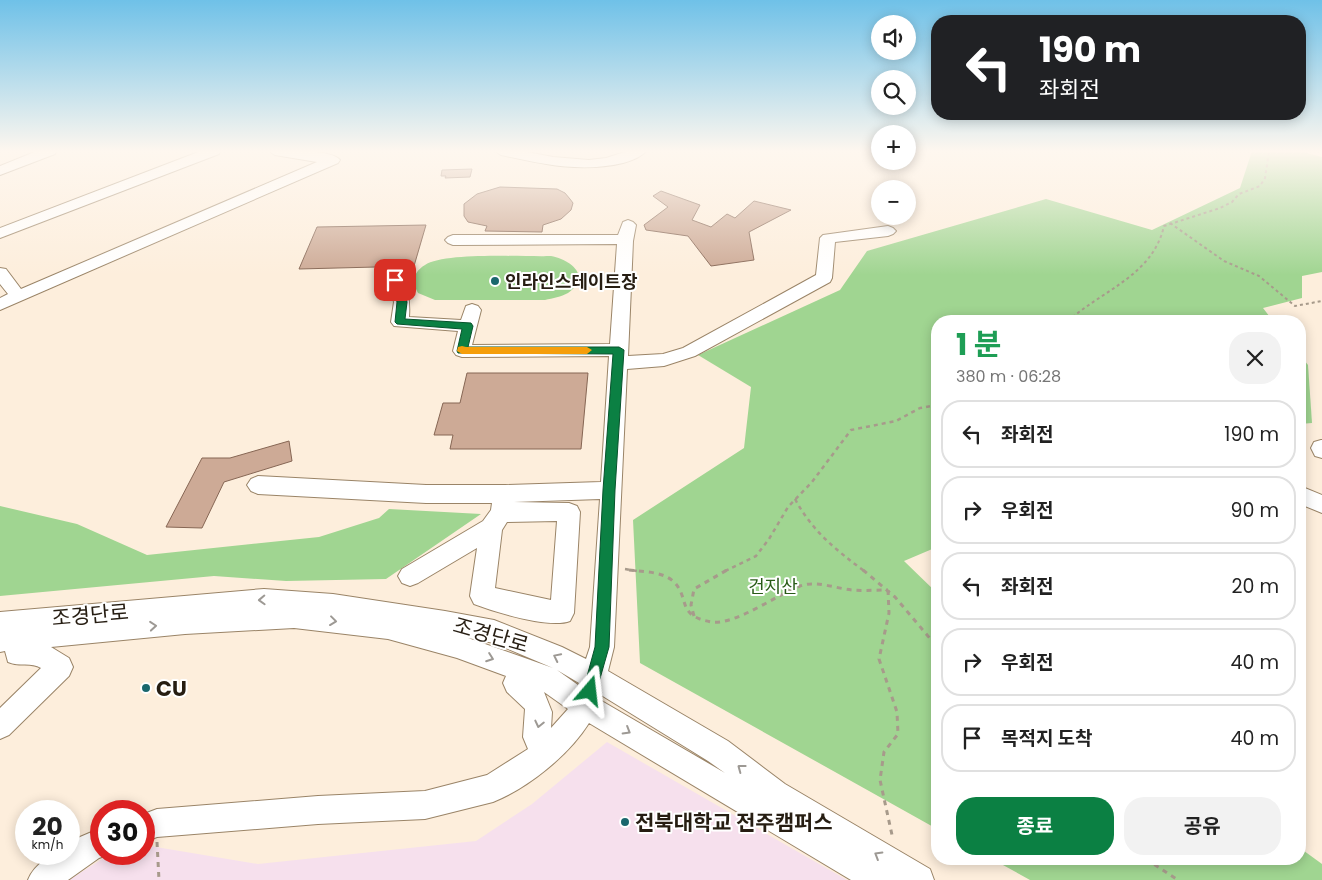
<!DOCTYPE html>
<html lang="ko">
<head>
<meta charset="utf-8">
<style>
  :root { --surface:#fff; --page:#f2f2f2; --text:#222; --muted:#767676; --line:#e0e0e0; --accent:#0b8043 }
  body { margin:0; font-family:Poppins,"Noto Sans KR",sans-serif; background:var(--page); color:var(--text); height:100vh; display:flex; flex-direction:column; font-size:19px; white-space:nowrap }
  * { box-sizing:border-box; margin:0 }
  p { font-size:16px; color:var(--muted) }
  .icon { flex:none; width:28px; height:28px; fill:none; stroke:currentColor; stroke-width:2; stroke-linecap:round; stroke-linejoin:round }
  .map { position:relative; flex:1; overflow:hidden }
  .side { position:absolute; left:931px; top:315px; width:375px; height:550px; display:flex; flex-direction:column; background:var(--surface); border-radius:20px; box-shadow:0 2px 12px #0003 }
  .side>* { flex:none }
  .hud { position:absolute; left:931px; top:15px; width:375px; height:105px; border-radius:20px; box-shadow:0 2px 12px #0003; background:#202124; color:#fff; overflow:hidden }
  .tools { position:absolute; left:871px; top:15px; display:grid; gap:10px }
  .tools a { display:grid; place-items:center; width:45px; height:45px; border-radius:50%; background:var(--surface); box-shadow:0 2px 12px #0003; font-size:25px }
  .speed { position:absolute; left:15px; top:800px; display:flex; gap:10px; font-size:25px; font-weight:700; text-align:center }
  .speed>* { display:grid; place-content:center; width:65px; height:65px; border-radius:50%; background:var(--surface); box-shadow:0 2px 12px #0003; line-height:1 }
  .speed small { font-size:12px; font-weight:400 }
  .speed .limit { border:8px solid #d22; background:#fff; color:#111 }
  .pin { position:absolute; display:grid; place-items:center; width:42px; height:42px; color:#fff; margin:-21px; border-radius:10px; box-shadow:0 2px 8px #0006 }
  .me { position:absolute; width:55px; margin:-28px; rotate:17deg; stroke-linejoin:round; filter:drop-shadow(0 0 4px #0008) }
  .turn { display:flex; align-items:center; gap:18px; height:105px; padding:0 25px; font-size:22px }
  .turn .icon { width:65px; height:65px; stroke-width:2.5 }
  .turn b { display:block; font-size:35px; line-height:42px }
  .round { display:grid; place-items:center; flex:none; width:52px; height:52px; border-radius:20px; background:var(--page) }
  .headline { display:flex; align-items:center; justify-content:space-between; height:85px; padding:0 25px }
  h1 { font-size:30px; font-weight:700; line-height:38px; color:#1e9e55 }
  .primary-button { display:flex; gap:10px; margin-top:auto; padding:10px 25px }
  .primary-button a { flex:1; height:58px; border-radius:20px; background:var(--accent); color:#fff; font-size:20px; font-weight:700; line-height:58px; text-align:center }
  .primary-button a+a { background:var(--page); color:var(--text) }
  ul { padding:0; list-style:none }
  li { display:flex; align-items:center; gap:15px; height:68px; margin:0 10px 8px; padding:0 15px; border:2px solid var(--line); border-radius:20px }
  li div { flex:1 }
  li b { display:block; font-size:19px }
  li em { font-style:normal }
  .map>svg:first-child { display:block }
  .education { fill:#f6e0ed }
  .green { fill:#a0d591 }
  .building { fill:#cdaa96; stroke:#866654 }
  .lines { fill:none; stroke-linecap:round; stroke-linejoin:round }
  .minor-casing { stroke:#9a8467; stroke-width:2 }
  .path-far2 { stroke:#a79a8b; stroke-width:2; stroke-dasharray:3 3; stroke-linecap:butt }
  .path-far1 { stroke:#a79a8b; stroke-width:2.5; stroke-dasharray:4 4; stroke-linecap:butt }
  .path { stroke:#a79a8b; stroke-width:3; stroke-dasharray:5 5; stroke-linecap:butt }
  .minor { fill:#fff; fill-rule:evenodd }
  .oneway { stroke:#9d9994 }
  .route { fill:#0b8043; stroke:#07532c }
  .slow { fill:#f59e0b }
  .poi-dot { fill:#1a676d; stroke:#fff; stroke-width:2 }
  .labels { text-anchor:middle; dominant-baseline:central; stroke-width:4; stroke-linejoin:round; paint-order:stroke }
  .poi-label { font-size:18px; font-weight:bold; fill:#261d12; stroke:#fff; text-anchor:start }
  .park-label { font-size:18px; fill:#295b17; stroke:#fff }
  .near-street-label { font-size:21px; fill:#261d12; stroke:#fff }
  .near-poi-label { font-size:21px; font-weight:bold; fill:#261d12; stroke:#fff; text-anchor:start }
</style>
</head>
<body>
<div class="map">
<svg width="1322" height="880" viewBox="0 0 1322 880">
  <rect width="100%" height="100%" fill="#fdeedc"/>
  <path class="education" d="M607,742L847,880H69L110,854H144V845L258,864L476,841L532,804Z"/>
  <g class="green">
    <path d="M1252,151H1299L1322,157V272L1302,276V298L1263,308L1273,321H938L937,547L904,561L937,593V829L640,663L633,520L744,448L751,387L698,355L840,290L867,251L1046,199L1152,230L1240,188Z"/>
    <path d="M551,256C571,260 592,276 568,293C561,297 553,298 545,300H435L418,293L413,283C414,275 418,269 425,265C444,252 525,257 551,256Z"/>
    <path d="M1300,355L1308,365L1312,423L1300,424Z"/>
    <path d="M0,506L77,524L147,555L319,537L379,518L389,509L481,514L386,579L286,581L214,576L0,596Z"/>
    <path d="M1300,848L1322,864V880H1030L992,859H1300Z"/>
  </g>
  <g class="building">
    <path d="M472,169L470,177L445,178L446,176H441L442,170Z"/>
    <path d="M500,187L557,189L565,193L570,199L573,203L571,210L561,219L543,225L542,232L485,231L487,226L468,222L464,216V204L477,194Z"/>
    <path d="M661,191L700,205L692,220L711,227L727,214L735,218L754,201L791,210L749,232L754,260L711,266L688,236L646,230L644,225L668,207L653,196Z"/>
    <path d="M426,225L414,266L299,269L317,227Z"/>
    <path d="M467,373H588L581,449H450L453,435H434L443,403H460Z"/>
    <path d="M289,441L292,461L224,482L202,528L166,527L202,458H230Z"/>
  </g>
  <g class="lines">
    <defs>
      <g id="minor">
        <path d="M37,151H56L55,154L0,175V166Z"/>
        <path d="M201,151H220L219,154L0,238V228Z"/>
        <path d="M269,151C283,151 331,149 340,160L338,163L0,310V298L8,294L0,284V268L6,269L21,289L317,162L275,155Z"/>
        <path d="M495,151H522L553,157L589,160L606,158L628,151H646C641,157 630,161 623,163C581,173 542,164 501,155Z"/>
        <path d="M628,220L633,222L636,225L633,241L628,356L663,354L683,348L816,275L820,238L823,235L888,226L893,228L896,231L893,234L888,236L835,242L832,278L830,282L695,356L664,366L627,369L614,647L608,671L728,741L785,784L930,869L934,880H851L589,723C569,755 528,788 493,802L425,819L318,824L157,837L144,842V814L157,809L318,796L425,791L487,775L528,749L523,737L525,709L507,692L503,683L506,676L457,658L388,639L294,628L185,634L51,647L69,658L73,667L69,676L9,735L0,739V708L41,668C32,662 19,667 8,662L5,651L0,652V612L264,589L333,594L445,611L494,620L562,647L586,659L590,647L600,499L514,502L569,503L577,506L580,512L574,613L570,621C550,629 495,612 474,604L470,596L477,548L418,583L410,586L402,583L398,576L402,569L483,521L491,510L492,503H426L258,494L251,491L247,485L251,479L258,476L426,485H505L601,482L609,356L462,357L456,355L453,351L458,331L394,326L391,322L394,302L387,280L389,276L395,275L401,276C409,289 410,303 409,317L461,320L466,306L472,304L478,306L481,310L472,345L610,344L617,244L453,245L448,243L445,240L448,237L453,235H618L623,222ZM557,521L551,600L495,588L502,530L507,522ZM468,638L494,643L553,668ZM557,670L579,683L578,685ZM544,692L568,709L551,728L552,712ZM601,695L708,761L725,773L600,700Z"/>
        <path d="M1321,440H1322V458L1315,456L1311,448L1314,442Z"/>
        <path d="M1300,486L1322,495V513L1300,504Z"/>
        <path d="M101,828V854H110L99,858L68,880H28C35,863 51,854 69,854V844L80,837Z"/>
      </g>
    </defs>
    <use href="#minor" class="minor-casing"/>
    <g class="path-far2">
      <path d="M1170,223L1224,261L1259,276L1295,306L1322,301"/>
      <path d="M1068,321C1103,290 1153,275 1164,226L1220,208L1232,202L1239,194L1260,186L1265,178L1269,151"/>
    </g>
    <g class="path-far1">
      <path d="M795,499C813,532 835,549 864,571"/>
      <path d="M625,569L637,571"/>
      <path d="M725,571L756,556L769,539L788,507L812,482L851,430L896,421L920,408L938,405"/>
    </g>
    <g class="path">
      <path d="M629,570C643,572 661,571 673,581C691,598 675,616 712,622C736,625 778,594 800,586C817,580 837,589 853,590C865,591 877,590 888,590"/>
      <path d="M863,570L895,597L938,648"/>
      <path d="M888,590L889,613L879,659L897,712L898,734L884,752L880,780L892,835"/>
      <path d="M694,616L691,605L694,589L727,570"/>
      <path d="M157,842L159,880"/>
      <path d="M1146,859L1178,880"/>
    </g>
    <use href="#minor" class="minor"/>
  </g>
  <defs><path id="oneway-chevron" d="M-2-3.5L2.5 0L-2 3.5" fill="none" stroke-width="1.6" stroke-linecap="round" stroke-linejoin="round" transform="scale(1.25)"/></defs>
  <g class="oneway">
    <use href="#oneway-chevron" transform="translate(262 600) rotate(178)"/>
    <use href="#oneway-chevron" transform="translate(333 621) rotate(7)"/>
    <use href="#oneway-chevron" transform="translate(153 626) rotate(-5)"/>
    <use href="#oneway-chevron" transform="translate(557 657) rotate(-154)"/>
    <use href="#oneway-chevron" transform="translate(490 658) rotate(20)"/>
    <use href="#oneway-chevron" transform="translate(539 724) rotate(103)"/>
    <use href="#oneway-chevron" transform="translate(627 731) rotate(31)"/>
    <use href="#oneway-chevron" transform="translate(741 768) rotate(-143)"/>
    <use href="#oneway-chevron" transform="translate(878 855) rotate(-149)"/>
  </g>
  <linearGradient id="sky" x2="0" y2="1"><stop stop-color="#6fc1e8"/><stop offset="0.55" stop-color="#fef7ef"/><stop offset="1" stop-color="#fef7ef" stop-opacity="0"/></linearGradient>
  <rect width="1322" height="275" fill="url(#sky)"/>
  <path class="route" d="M392,278H395L400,280L407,302L405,319L471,323L473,326L468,347H619L624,350L615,490L609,647L595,696L590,698L585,696L583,691L595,647L603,490L613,354L458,353L457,351L462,329L397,324L395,322L397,302L391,280Z"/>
  <path class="slow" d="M462,346L466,347H587L592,350L587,354H462L457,351L458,347Z"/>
  <g class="poi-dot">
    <circle cx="495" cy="281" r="5"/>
    <circle cx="146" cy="688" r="5"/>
    <circle cx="625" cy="822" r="5"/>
  </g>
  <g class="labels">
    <g class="poi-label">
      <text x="505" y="281">인라인스테이트장</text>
    </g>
    <g class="park-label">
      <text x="773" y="586">건지산</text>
    </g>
    <g class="near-street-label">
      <text transform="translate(90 615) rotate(-5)">조경단로</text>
      <text transform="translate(491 635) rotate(16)">조경단로</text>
    </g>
    <g class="near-poi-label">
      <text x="156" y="688">CU</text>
      <text x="635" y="822">전북대학교 전주캠퍼스</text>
    </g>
  </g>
</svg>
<div class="tools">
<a><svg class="icon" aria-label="sound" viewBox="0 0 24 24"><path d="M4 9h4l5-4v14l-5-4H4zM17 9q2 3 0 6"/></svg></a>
<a><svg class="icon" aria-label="search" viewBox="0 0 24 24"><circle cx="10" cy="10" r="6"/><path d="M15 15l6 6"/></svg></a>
<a>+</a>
<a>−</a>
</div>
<div class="speed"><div>20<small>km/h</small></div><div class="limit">30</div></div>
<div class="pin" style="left:395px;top:280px;background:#d93025"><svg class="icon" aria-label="arrive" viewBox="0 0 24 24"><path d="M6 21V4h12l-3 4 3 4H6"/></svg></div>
<svg class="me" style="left:590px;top:691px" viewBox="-20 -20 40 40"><path d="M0-17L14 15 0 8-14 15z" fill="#0b8043" stroke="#fff" stroke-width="4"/></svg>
<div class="hud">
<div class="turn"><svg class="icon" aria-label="left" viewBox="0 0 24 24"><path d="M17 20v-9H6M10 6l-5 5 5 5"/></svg><div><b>190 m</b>좌회전</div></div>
</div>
<section class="side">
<div class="headline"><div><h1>1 분</h1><p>380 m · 06:28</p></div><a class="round"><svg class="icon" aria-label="close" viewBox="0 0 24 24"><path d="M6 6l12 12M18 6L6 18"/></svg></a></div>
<ul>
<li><svg class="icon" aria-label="left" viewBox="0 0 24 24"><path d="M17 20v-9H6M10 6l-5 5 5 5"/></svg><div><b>좌회전</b></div><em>190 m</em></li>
<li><svg class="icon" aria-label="right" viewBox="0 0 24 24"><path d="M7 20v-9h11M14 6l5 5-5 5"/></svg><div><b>우회전</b></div><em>90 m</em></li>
<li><svg class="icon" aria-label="left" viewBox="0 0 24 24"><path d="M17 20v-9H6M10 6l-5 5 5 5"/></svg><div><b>좌회전</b></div><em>20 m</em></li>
<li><svg class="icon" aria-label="right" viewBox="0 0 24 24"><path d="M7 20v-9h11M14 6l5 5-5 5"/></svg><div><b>우회전</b></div><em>40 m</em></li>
<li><svg class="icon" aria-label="arrive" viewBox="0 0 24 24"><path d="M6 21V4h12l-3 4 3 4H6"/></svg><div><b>목적지 도착</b></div><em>40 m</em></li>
</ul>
<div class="primary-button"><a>종료</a><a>공유</a></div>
</section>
</div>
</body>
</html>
